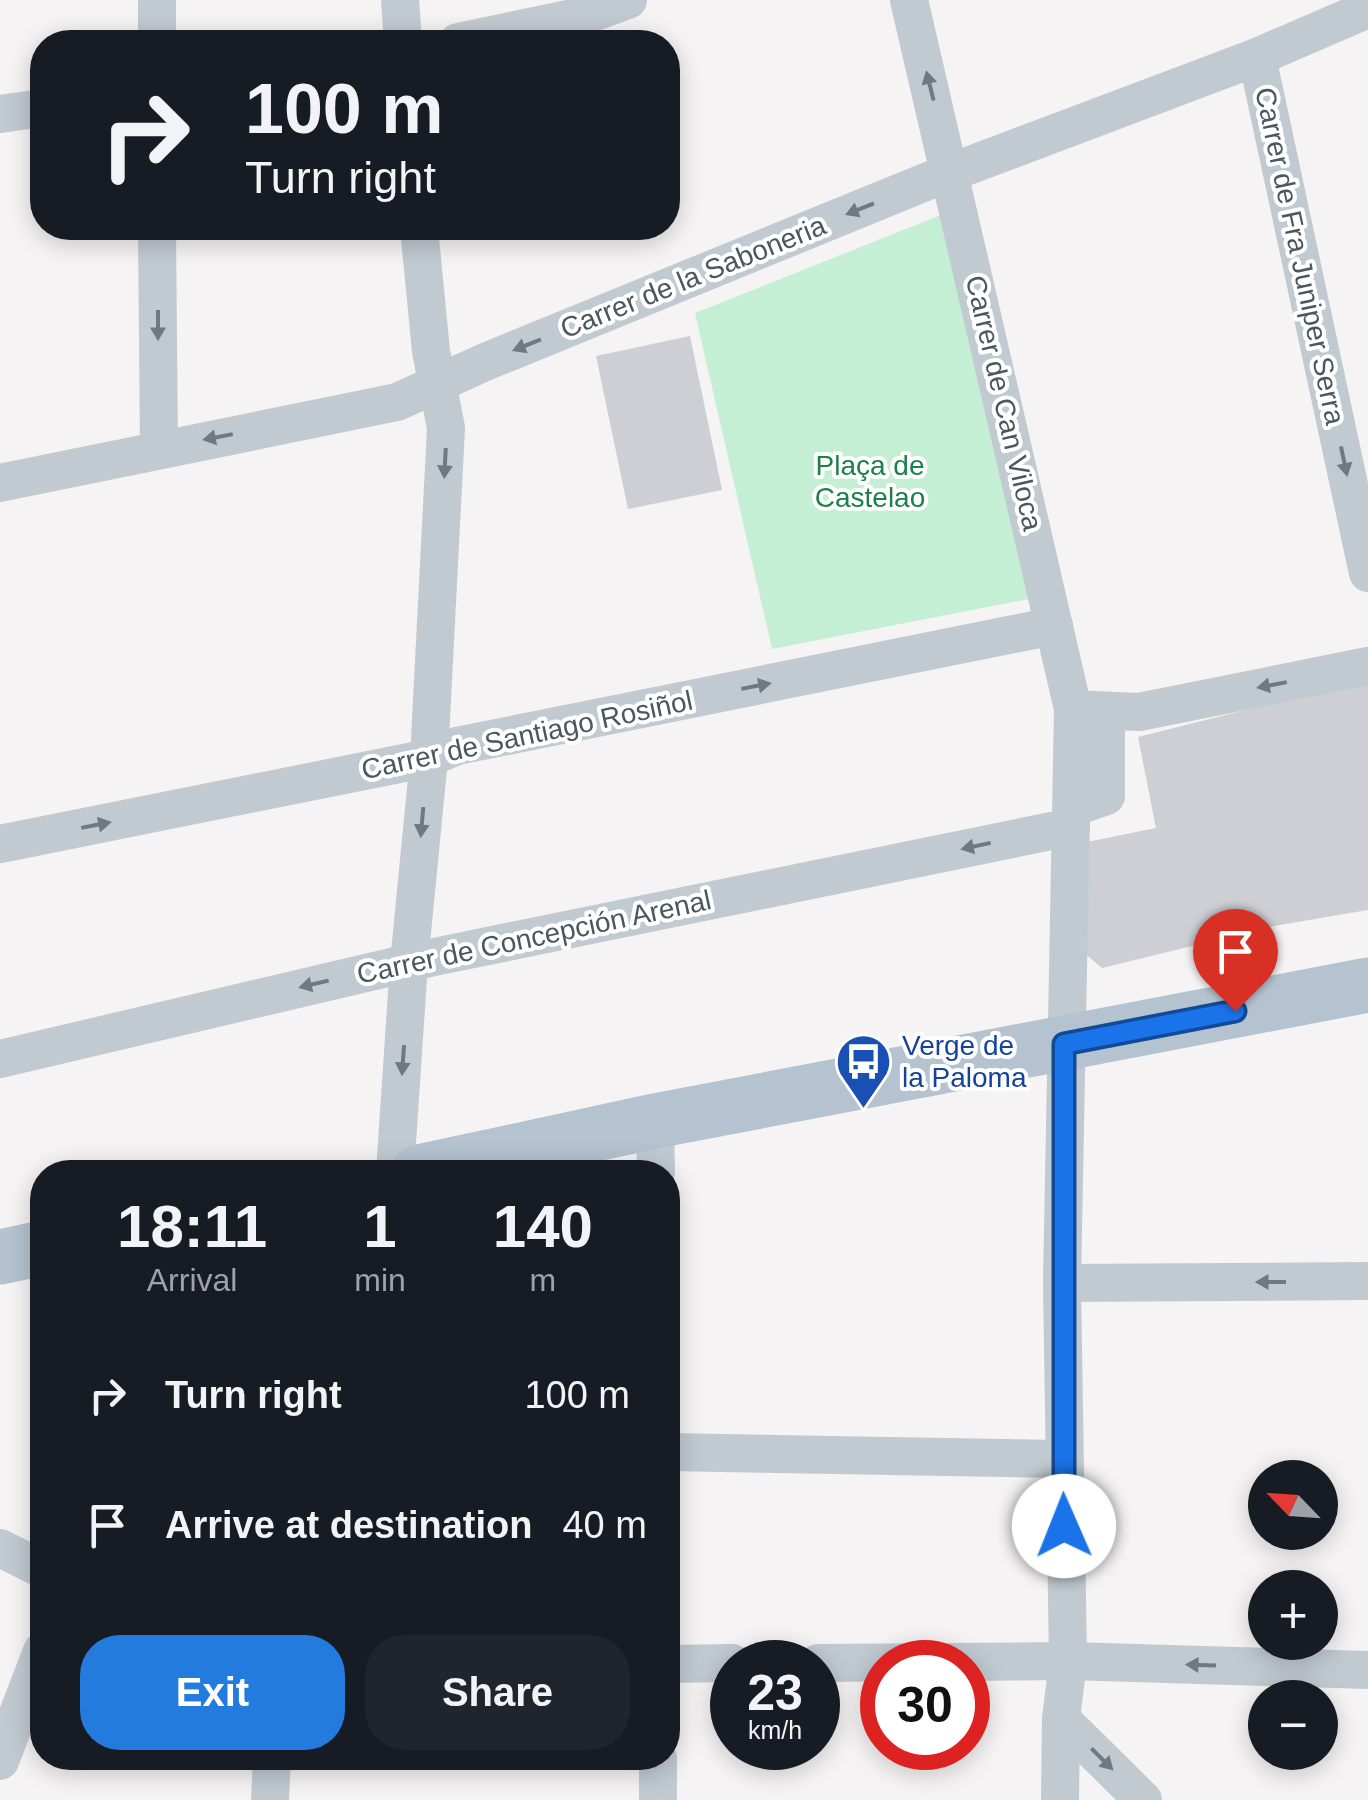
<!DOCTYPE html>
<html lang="en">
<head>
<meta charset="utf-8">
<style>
  :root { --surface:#171b24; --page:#20242c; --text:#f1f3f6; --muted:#9ea1a6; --accent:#237bde }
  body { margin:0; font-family:Helvetica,sans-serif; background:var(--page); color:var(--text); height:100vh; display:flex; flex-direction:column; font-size:38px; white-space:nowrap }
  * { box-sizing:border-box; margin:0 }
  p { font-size:32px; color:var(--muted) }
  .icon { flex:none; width:55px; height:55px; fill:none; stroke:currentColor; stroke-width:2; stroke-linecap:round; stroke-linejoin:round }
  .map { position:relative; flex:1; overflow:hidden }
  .side { position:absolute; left:30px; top:1160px; width:650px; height:610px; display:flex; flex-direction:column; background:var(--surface); border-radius:40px; box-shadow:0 5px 25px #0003 }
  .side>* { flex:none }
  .guide { position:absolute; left:30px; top:30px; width:650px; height:210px; border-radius:40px; box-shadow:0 5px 25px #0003; background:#171b24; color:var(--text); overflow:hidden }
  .needle { width:65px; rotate:295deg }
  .buttons { position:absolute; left:1248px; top:1460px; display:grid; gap:20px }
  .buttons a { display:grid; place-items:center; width:90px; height:90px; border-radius:50%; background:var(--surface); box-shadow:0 5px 25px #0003; font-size:50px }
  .speed { position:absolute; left:710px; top:1640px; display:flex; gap:20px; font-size:50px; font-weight:700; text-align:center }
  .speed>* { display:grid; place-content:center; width:130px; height:130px; border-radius:50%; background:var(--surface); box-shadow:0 5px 25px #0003; line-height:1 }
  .speed small { font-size:25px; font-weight:400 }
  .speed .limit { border:15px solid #d22; background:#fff; color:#111 }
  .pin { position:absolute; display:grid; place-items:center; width:85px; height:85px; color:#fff; margin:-102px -42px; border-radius:50% 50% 50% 0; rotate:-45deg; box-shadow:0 0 10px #0007 }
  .pin .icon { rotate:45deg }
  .me { position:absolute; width:110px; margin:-55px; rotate:359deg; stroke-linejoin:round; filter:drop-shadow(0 0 8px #0008) }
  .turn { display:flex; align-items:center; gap:35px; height:210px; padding:0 50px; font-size:45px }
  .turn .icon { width:130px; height:130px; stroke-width:2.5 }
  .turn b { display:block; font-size:70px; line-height:85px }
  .eta { display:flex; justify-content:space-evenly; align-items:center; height:170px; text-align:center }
  .eta b { font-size:60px; font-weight:800; line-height:70px }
  .button { display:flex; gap:20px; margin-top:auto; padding:20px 50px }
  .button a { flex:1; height:115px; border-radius:40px; background:var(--accent); color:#fff; font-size:40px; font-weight:800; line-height:115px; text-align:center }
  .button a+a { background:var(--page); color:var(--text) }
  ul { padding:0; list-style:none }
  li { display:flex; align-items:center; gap:30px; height:130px; padding:0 50px }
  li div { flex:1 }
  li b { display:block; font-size:38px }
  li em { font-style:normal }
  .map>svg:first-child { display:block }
  .green { fill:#c5efd4 }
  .building { fill:#cdcfd5 }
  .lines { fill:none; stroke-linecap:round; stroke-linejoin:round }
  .minor { stroke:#c1cad1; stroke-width:38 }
  .primary { stroke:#b4c3cf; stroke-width:55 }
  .oneway { fill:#6e7982 }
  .route-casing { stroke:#114b97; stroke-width:25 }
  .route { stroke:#1a73e8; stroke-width:18 }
  .labels { text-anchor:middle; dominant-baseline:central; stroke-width:8; stroke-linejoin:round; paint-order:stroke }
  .street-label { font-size:28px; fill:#4b5660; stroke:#fff }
  .park-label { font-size:28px; fill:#1c804b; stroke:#fff }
  .transit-label { font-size:28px; fill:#164399; stroke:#fff; text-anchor:start }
</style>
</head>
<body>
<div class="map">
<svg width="1368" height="1800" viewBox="0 0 1368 1800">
  <rect width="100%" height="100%" fill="#f5f3f3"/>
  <path class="green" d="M941,215L1034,598L772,649L695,313Z"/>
  <g class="building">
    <path d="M690,336L722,490L628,509L596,356Z"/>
    <path d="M1368,679V910L1274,926L1102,968L1083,952L1082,843L1156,828L1138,737Z"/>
  </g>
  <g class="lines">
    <g class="minor">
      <path d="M400,0L403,42"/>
      <path d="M909,0L1073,709L1062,1283L1068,1661L1061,1719L1060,1800"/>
      <path d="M157,42V0"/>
      <path d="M458,42L587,15L628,0"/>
      <path d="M1257,57L1368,573"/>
      <path d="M0,114L42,108"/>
      <path d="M157,228L159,449"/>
      <path d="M0,483L397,402L485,362L928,181L1257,57L1368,9"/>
      <path d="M1073,709L1139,712L1368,666"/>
      <path d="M1072,808L1106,796V713"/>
      <path d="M0,844L429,758L457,746L1054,626"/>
      <path d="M0,1059L434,957L1071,827"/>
      <path d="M655,1121L656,1172"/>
      <path d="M395,1172L409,963L429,758L446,428L431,351L419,228"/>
      <path d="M1062,1283L1368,1281"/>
      <path d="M668,1452L1062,1459"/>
      <path d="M0,1548L42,1569"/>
      <path d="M818,1663L1068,1661L1368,1670"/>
      <path d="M668,1664L732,1663"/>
      <path d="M1061,1719L1143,1800"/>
      <path d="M0,1761L42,1651"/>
      <path d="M270,1800L272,1758"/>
      <path d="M658,1800V1758"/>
    </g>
    <g class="primary">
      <path d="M419,1172L655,1121L1368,985"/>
      <path d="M0,1257L42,1248"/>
    </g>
  </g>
  <defs><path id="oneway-solid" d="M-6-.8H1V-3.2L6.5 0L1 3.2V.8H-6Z" transform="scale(2.5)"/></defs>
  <g class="oneway">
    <use href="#oneway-solid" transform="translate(930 86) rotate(-104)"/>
    <use href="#oneway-solid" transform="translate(860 209) rotate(158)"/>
    <use href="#oneway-solid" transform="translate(158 325) rotate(90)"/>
    <use href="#oneway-solid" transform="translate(527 345) rotate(158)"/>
    <use href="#oneway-solid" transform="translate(218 437) rotate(169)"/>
    <use href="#oneway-solid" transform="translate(1344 461) rotate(78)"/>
    <use href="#oneway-solid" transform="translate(445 463) rotate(93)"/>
    <use href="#oneway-solid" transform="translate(1272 685) rotate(169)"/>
    <use href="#oneway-solid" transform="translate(756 686) rotate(-11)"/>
    <use href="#oneway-solid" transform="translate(422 822) rotate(95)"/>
    <use href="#oneway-solid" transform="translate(96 825) rotate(-11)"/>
    <use href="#oneway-solid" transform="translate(976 846) rotate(168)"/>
    <use href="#oneway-solid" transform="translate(314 984) rotate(167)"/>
    <use href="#oneway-solid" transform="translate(403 1060) rotate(94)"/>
    <use href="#oneway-solid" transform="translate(1271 1282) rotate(180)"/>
    <use href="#oneway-solid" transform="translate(1201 1665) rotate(-178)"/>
    <use href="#oneway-solid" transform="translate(1102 1759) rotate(45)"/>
  </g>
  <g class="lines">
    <defs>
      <path id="route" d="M1064,1526V1044L1235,1011"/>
    </defs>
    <use href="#route" class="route-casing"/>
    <use href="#route" class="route"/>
  </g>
  <defs>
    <symbol id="bus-pin" viewBox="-11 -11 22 30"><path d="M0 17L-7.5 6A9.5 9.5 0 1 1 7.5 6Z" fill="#1a4fb4" stroke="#fff"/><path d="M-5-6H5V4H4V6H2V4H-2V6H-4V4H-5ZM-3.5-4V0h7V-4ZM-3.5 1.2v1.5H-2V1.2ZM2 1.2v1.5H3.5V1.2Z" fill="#fff"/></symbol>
  </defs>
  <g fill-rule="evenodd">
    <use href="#bus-pin" x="832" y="1030" width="63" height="86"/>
  </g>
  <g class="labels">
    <g class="street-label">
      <text transform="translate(1300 256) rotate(78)">Carrer de Fra Juniper Serra</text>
      <text transform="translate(693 277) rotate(-22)">Carrer de la Saboneria</text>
      <text transform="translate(1004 403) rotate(77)">Carrer de Can Viloca</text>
      <text transform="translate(527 735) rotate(-12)">Carrer de Santiago Rosiñol</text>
      <text transform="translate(534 937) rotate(-12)">Carrer de Concepción Arenal</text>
    </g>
    <g class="park-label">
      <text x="870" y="465">Plaça de<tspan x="870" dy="32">Castelao</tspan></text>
    </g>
    <g class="transit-label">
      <text x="902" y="1045">Verge de<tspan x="902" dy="32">la Paloma</tspan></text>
    </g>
  </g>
</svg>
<div class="buttons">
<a><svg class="needle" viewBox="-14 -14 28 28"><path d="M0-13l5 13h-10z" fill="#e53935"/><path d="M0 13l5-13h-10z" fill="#9ea1a6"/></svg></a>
<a>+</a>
<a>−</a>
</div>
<div class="speed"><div>23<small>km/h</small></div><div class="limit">30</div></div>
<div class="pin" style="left:1235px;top:1011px;background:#d93025"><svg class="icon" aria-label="arrive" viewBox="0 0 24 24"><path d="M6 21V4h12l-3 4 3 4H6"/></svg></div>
<svg class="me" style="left:1064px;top:1526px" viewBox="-20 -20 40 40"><circle r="19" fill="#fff"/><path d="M0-13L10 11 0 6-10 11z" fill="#1a73e8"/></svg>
<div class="guide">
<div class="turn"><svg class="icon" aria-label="right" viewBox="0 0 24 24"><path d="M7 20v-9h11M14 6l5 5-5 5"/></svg><div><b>100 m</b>Turn right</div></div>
</div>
<section class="side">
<div class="eta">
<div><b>18:11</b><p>Arrival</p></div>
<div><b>1</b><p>min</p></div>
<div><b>140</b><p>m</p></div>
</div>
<ul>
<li><svg class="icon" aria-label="right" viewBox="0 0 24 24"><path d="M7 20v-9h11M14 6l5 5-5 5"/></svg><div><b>Turn right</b></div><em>100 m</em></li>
<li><svg class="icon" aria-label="arrive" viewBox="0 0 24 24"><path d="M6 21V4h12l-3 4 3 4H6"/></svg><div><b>Arrive at destination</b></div><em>40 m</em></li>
</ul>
<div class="button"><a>Exit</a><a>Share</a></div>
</section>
</div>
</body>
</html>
